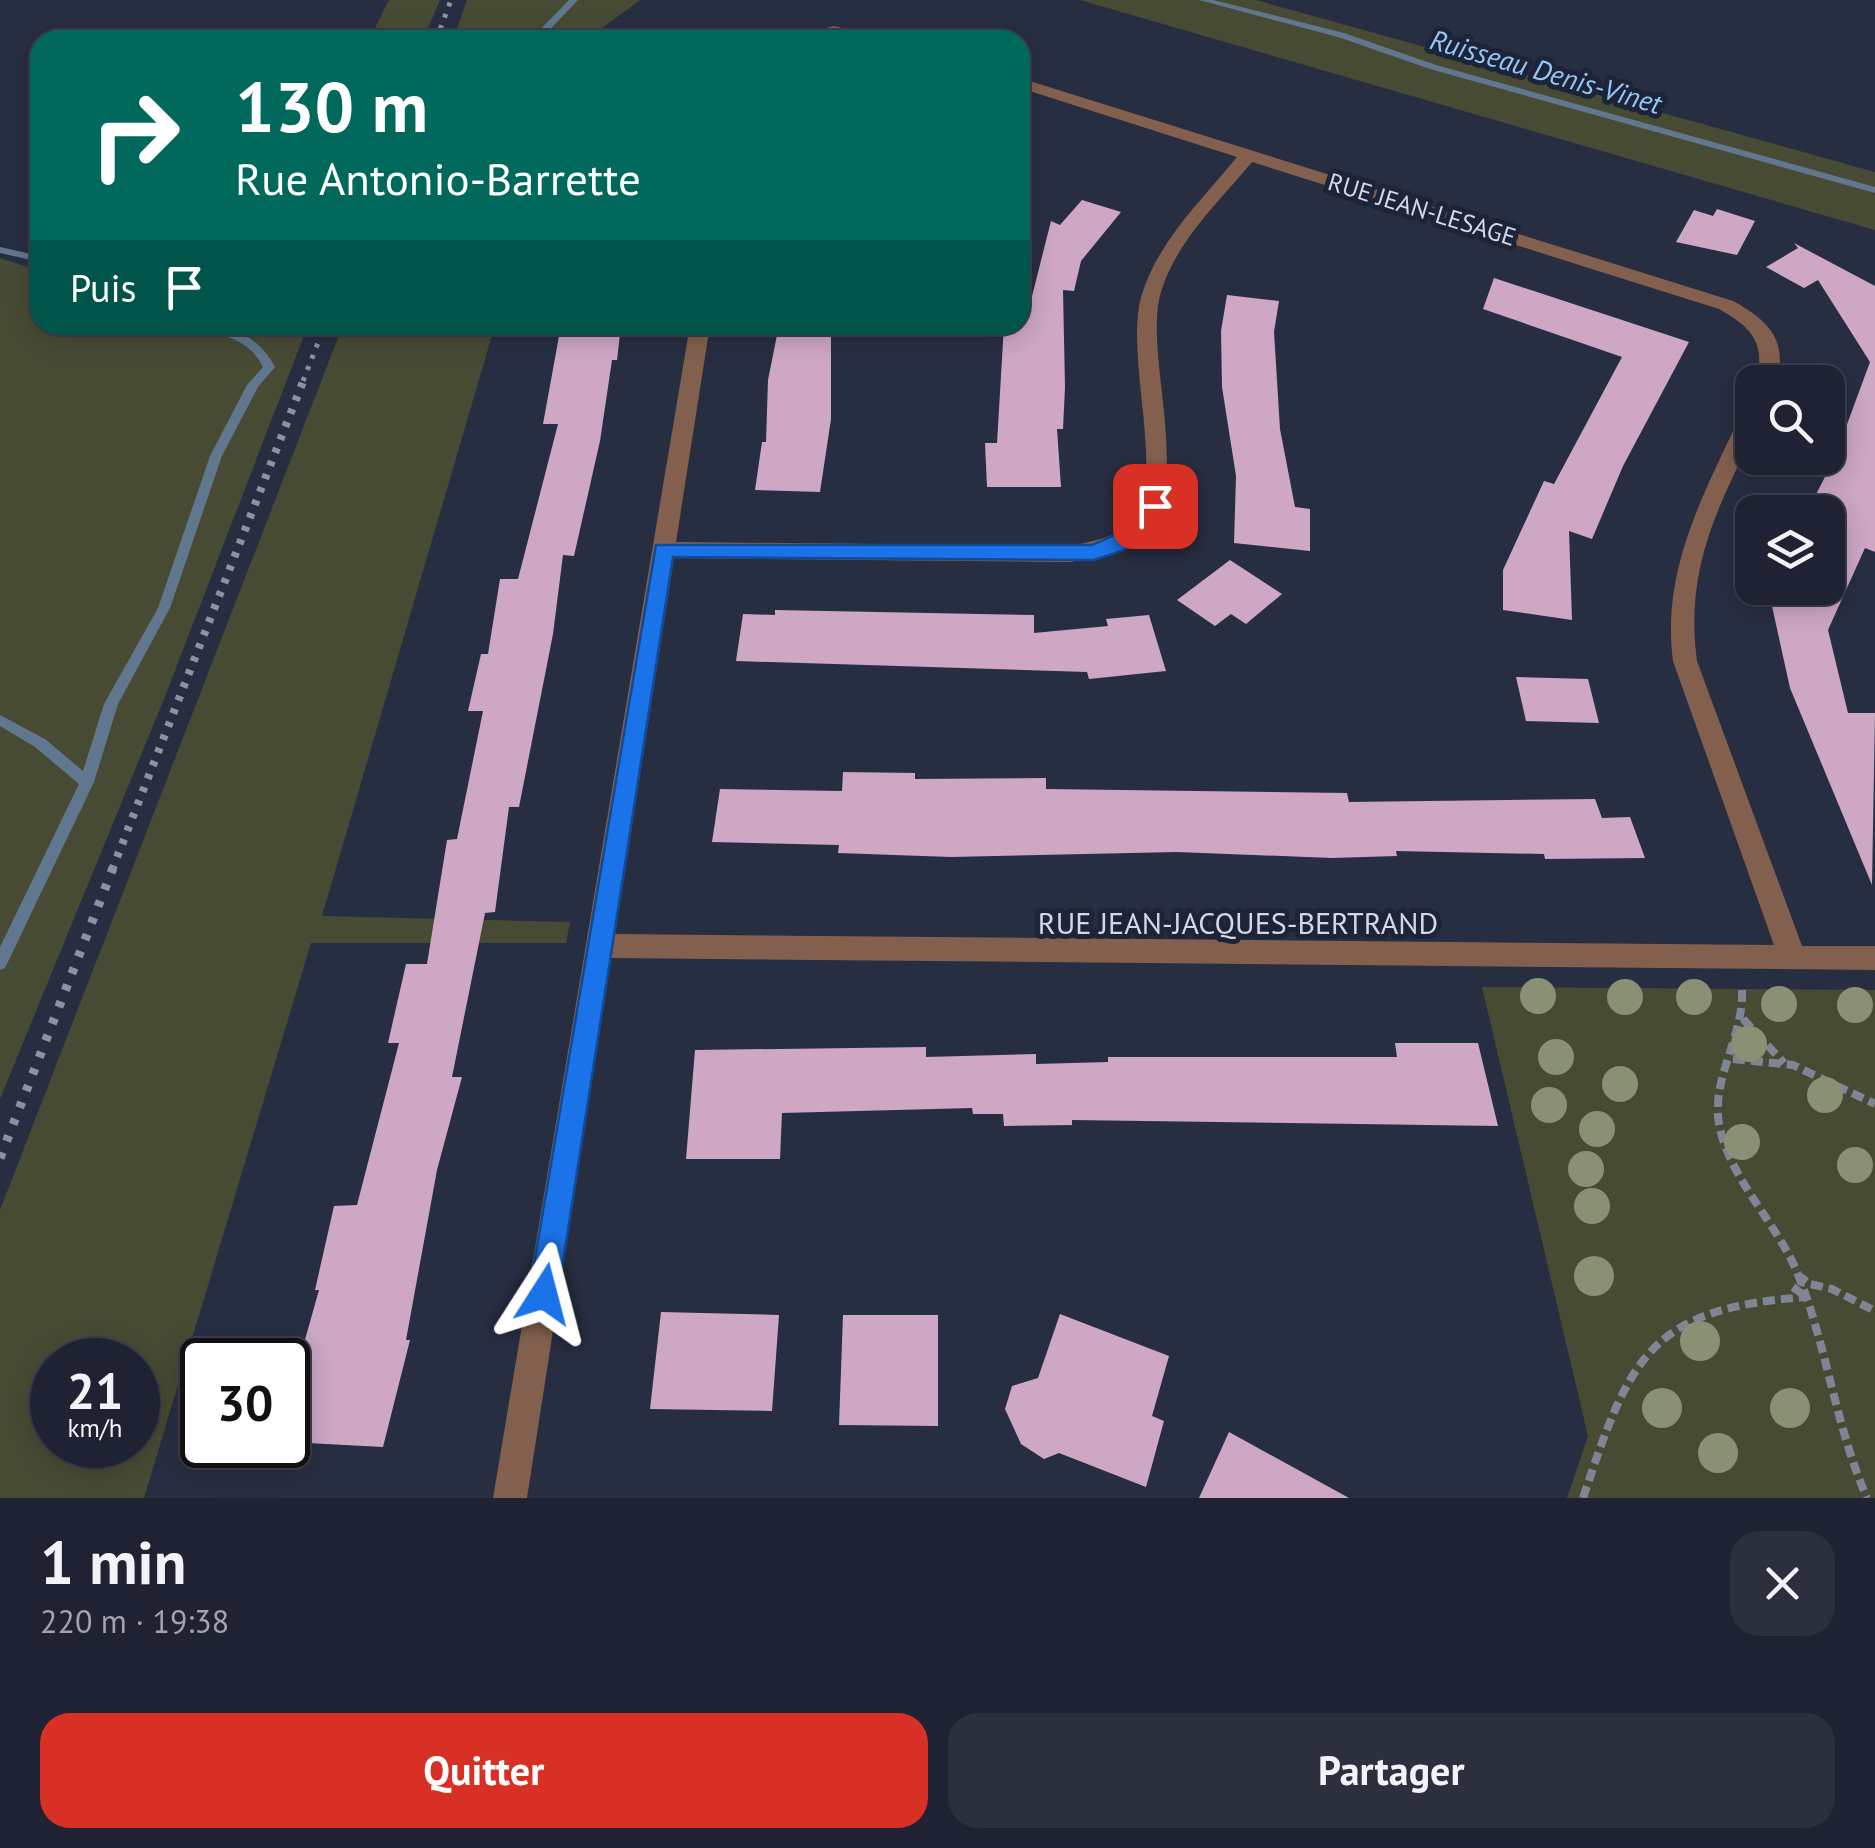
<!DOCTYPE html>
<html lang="fr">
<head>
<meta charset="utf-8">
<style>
  :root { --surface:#1e2232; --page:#2b2f3e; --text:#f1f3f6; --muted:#a1a4ac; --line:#3c3f4d; --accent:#d93025 }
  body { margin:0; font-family:"PT Sans",sans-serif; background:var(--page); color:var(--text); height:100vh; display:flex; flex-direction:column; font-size:38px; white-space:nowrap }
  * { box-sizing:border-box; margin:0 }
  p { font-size:32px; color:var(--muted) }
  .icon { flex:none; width:55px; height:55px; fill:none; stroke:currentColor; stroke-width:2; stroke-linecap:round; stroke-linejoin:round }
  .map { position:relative; height:1498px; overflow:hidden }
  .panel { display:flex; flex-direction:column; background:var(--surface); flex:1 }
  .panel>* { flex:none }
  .top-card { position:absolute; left:30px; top:30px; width:1000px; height:305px; border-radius:30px; box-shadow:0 5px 25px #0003,0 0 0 2px var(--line); background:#00695c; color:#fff; overflow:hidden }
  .tools { position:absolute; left:1735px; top:365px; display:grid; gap:20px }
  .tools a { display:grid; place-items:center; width:110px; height:110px; border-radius:20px; background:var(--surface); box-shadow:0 5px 25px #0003,0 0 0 2px var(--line); font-size:50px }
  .speed { position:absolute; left:30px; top:1338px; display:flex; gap:20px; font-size:50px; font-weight:700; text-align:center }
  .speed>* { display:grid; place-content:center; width:130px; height:130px; border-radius:50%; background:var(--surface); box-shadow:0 5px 25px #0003,0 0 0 2px var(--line); line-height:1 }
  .speed small { font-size:25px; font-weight:400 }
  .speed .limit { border:5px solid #111; border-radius:15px; background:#fff; color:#111 }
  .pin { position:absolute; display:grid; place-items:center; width:85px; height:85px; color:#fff; margin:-42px; border-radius:20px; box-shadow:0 5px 15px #0006 }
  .me { position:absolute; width:110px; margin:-55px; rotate:9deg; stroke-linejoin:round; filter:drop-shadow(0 0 8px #0008) }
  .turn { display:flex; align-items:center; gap:35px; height:210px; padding:0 40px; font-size:45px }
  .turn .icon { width:130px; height:130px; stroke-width:2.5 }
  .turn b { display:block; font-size:70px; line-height:85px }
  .then { display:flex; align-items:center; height:95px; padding:0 40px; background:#0003; gap:20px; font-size:38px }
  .round { display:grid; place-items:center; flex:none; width:105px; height:105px; border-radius:30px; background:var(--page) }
  .head { display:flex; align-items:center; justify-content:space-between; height:170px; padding:0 40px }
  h1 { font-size:60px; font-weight:700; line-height:75px }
  .primary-button { display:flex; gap:20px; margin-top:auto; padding:20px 40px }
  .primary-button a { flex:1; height:115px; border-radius:30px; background:var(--accent); color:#fff; font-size:40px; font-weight:700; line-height:115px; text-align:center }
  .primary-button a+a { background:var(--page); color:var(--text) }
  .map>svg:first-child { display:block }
  .green { fill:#484b34; fill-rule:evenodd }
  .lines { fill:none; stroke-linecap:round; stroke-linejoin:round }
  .stream { fill:#61778f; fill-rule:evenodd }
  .building { fill:#cda7c4 }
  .path { stroke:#808596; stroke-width:8; stroke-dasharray:12 6; stroke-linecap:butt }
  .minor { fill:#83604d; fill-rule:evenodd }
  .rail-far2 { stroke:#8d92a2; stroke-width:5; stroke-dasharray:4 8; stroke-linecap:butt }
  .rail-far1 { stroke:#8d92a2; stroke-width:8; stroke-dasharray:5 9; stroke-linecap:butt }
  .rail { stroke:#8d92a2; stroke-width:9; stroke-dasharray:6 12; stroke-linecap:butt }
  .tree { fill:#899074 }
  .route { fill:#1a73e8; stroke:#114b97; stroke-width:2.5 }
  .labels { text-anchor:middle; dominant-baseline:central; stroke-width:10; stroke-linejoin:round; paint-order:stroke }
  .far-street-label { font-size:25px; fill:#d4d8e6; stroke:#1e2437 }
  .far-water-label { font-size:28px; font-style:italic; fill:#92c7f8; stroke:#1e2437 }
  .street-label { font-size:30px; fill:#d4d8e6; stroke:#1e2437 }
</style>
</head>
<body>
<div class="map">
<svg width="1875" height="1498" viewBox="0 0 1875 1498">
  <rect width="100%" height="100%" fill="#282e42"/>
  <g class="green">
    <path d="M389,0H440L423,40H369Z"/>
    <path d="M467,0H640L586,40H453Z"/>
    <path d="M1080,0H1256L1875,172V230Z"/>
    <path d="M0,258L40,271V325H308L166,694L0,1099Z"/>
    <path d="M343,325H495L322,916L570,922L566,943H311L144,1498H0V1210ZM52,1360H138V1445H52Z"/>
    <path d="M1482,987L1875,990V1498H1567L1588,1436Z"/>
  </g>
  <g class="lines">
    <g class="stream">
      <path d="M569,0H578L540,40H530Z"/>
      <path d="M1199,0H1213L1344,33L1436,65L1875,187V193L1430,69L1338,37Z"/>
      <path d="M0,247L40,256V262L0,253Z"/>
      <path d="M200,325C233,325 259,337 275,367L258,387L222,456L170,608L118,704L94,782L5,968L0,970V947L79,784L35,747L0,726V715L45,739L83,771L104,704L158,608L210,456L247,385L263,367C249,338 224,338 200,325Z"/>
    </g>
  </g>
  <g class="building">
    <path d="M1082,200L1121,212L1081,261L1074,291L1063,290L1065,387L1063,429H1057L1061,487H987L985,443H997L1004,325H1020V319L1026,320L1051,221L1060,225Z"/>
    <path d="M1717,209L1755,221L1737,255L1676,242L1694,210L1713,216Z"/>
    <path d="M1794,243L1875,286V552L1865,548L1828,630L1848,713H1875L1872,885L1790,688L1768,588H1828V512H1807L1830,467L1823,465L1841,425L1846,427L1870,362L1818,280L1804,288L1766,267L1798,248Z"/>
    <path d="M1494,278L1689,342L1623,466L1592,539L1569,531L1572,620L1503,610V570L1544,481L1554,484L1622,357L1483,309Z"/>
    <path d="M1227,295L1279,301L1274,332L1280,429L1295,507L1310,509V551L1234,543L1236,476L1222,387L1221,331Z"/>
    <path d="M561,325H621L617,360H612L600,441L574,556L563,555L553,634L519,807H509L495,912L485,913L452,1077H462L437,1170L406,1340H410L383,1447L288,1442V1400L319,1290H315L334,1206L357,1205L399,1043H388L406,964H427L447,840L457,839L483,711H468L481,654H488L500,579H518L558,424H543Z"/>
    <path d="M779,325H831V419L820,492L755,490L762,442H766L768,380Z"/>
    <path d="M1230,560L1282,594L1246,624L1231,614L1215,626L1177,600Z"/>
    <path d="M775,610L1034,615V633L1108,626L1106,619L1149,615L1166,671L1089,679L1087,672L736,661L743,614L775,615Z"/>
    <path d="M1516,677L1588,679L1599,723L1526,721Z"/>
    <path d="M843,772L915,773V779L1046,778V789L1347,793L1349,802L1595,799L1602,818L1630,817L1645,858L1545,859L1544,854L1396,851L1397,856L1332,858L1177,852L951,857L838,853L839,845L712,842L720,789L842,791Z"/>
    <path d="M1395,1043H1478L1498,1126L1072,1120V1125L1004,1126L1003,1114H973L972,1108L782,1113L780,1159H686L695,1050L926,1047V1057L1036,1054V1064L1108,1062V1057H1397Z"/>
    <path d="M661,1312L779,1315L772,1411L650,1409Z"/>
    <path d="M1060,1314L1169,1356L1152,1416L1164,1421L1146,1487L1059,1453L1044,1459L1021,1444L1005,1409L1012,1386L1038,1378Z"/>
    <path d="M843,1315H938V1426L839,1425Z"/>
    <path d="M1229,1432L1349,1498H1199Z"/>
  </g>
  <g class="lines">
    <g class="path">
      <path d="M1742,990C1744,1036 1711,1079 1719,1124C1729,1178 1776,1222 1797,1272C1827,1345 1835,1425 1867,1498"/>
      <path d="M1743,1019L1784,1063"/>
      <path d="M1733,1059L1793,1065L1875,1104"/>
      <path d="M1806,1276L1801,1282L1832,1289L1875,1311"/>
      <path d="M1793,1287L1806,1297"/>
      <path d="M1583,1498C1630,1357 1649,1308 1807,1297"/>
    </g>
    <g class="minor">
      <path d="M834,26L890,40L834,36L783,40Z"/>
      <path d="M1020,78L1733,301C1768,320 1789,341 1776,382H1756C1766,344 1753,328 1719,309L1252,162C1218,203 1171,246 1159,300C1145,371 1204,512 1123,550C1108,557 1087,558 1071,562L674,558L615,934L1774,945L1673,661C1661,569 1704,494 1742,412L1752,405C1754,441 1736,468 1722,501C1699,554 1689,603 1697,661L1802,946H1875V970L611,958L527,1498H493L690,325H710L676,542L1071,546C1093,541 1117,538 1133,519C1167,478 1123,354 1142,294C1159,240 1202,200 1237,157L1020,88Z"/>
    </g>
    <g class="rail-far2">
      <path d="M436,40L451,0"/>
      <path d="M303,381L325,325"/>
    </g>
    <path class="rail-far1" d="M112,870L304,379"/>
    <path class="rail" d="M0,1158L113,868"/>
  </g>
  <g class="tree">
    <circle cx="1538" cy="996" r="18"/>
    <circle cx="1625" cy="997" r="18"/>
    <circle cx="1694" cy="997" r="18"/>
    <circle cx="1779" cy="1004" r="18"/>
    <circle cx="1855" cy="1005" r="18"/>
    <circle cx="1749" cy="1044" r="18"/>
    <circle cx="1556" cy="1057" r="18"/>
    <circle cx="1620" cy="1084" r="18"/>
    <circle cx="1825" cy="1095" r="18"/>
    <circle cx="1549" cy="1105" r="18"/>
    <circle cx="1597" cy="1129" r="18"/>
    <circle cx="1742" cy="1142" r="18"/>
    <circle cx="1855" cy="1165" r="18"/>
    <circle cx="1586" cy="1169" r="18"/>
    <circle cx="1592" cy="1206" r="18"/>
    <circle cx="1594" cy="1276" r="20"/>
    <circle cx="1700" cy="1341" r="20"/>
    <circle cx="1662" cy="1408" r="20"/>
    <circle cx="1790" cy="1408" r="20"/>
    <circle cx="1718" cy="1453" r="20"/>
  </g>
  <path class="route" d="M1155,500L1165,506C1144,544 1134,548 1093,560L673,557L558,1294L554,1304L544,1308L534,1304L529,1294L656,545H1092L1133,527L1148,502Z"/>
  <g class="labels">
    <g class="far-street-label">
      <text transform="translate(1422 209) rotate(17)">RUE JEAN-LESAGE</text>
    </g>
    <g class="far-water-label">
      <text transform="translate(1546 71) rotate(16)">Ruisseau Denis-Vinet</text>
    </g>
    <g class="street-label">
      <text x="1238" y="922">RUE JEAN-JACQUES-BERTRAND</text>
    </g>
  </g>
</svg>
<div class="tools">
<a><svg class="icon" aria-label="search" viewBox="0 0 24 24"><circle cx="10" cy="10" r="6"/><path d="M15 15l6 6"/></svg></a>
<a><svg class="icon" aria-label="layers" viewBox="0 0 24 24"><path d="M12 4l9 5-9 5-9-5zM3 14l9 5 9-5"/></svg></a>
</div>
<div class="speed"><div>21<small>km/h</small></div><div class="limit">30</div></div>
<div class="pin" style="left:1155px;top:506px;background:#d93025"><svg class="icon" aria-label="arrive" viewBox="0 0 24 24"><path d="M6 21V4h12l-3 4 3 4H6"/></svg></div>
<svg class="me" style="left:544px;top:1294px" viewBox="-20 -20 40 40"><path d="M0-17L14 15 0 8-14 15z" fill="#1a73e8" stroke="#fff" stroke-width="4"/></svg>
<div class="top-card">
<div class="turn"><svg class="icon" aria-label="right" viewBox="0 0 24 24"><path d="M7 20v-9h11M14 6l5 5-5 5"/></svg><div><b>130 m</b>Rue Antonio-Barrette</div></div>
<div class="then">Puis<svg class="icon" aria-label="arrive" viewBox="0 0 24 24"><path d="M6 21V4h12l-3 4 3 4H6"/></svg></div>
</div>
</div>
<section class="panel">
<div class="head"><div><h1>1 min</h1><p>220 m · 19:38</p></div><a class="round"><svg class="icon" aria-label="close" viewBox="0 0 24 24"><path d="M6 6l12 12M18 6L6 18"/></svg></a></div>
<div class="primary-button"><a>Quitter</a><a>Partager</a></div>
</section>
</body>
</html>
